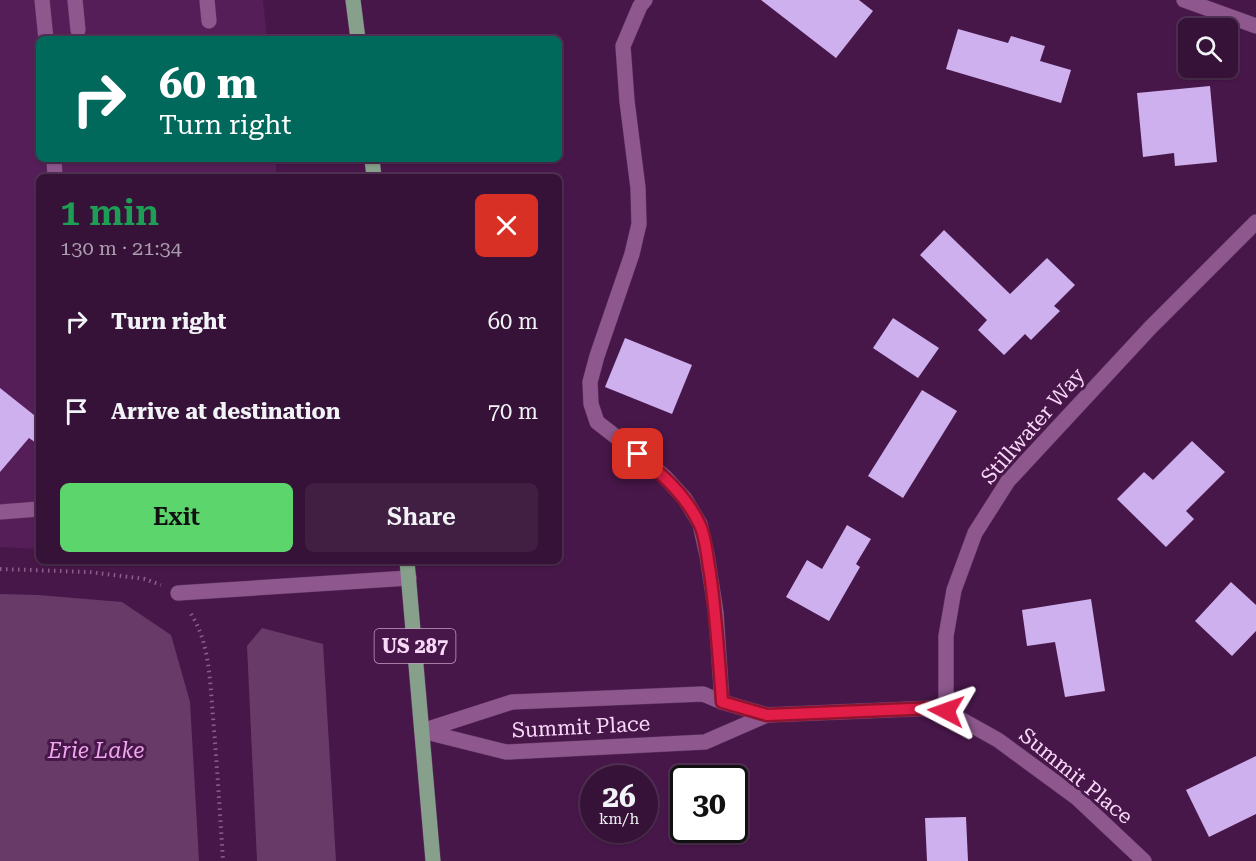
<!DOCTYPE html>
<html lang="en">
<head>
<meta charset="utf-8">
<style>
  :root { --surface:#361138; --page:#411f43; --text:#f1f3f6; --muted:#aa9dae; --line:#503153; --accent:#5cd56d }
  body { margin:0; font-family:"Roboto Serif",serif; background:var(--page); color:var(--text); height:100vh; display:flex; flex-direction:column; font-size:22px; white-space:nowrap }
  * { box-sizing:border-box; margin:0 }
  p { font-size:20px; color:var(--muted) }
  .icon { flex:none; width:33px; height:33px; fill:none; stroke:currentColor; stroke-width:2; stroke-linecap:round; stroke-linejoin:round }
  .map { position:relative; flex:1; overflow:hidden }
  .panel { position:absolute; left:36px; top:174px; width:526px; height:390px; display:flex; flex-direction:column; background:var(--surface); border-radius:9px; box-shadow:0 2px 4px #0004,0 0 0 2px var(--line) }
  .panel>* { flex:none }
  .banner { position:absolute; left:36px; top:36px; width:526px; height:126px; border-radius:9px; box-shadow:0 2px 4px #0004,0 0 0 2px var(--line); background:#00695c; color:#fff; overflow:hidden }
  .fabs { position:absolute; left:1178px; top:18px; display:grid; gap:12px }
  .fabs a { display:grid; place-items:center; width:60px; height:60px; border-radius:9px; background:var(--surface); box-shadow:0 2px 4px #0004,0 0 0 2px var(--line); font-size:30px }
  .speed { position:absolute; left:580px; top:765px; display:flex; gap:12px; font-size:30px; font-weight:700; text-align:center }
  .speed>* { display:grid; place-content:center; width:78px; height:78px; border-radius:50%; background:var(--surface); box-shadow:0 2px 4px #0004,0 0 0 2px var(--line); line-height:1 }
  .speed small { font-size:15px; font-weight:400 }
  .speed .limit { border:3px solid #111; border-radius:9px; background:#fff; color:#111 }
  .pin { position:absolute; display:grid; place-items:center; width:51px; height:51px; color:#fff; margin:-26px; border-radius:12px; box-shadow:0 3px 9px #0006 }
  .me { position:absolute; width:66px; margin:-33px; rotate:274deg; stroke-linejoin:round; filter:drop-shadow(0 0 4px #0008) }
  .turn { display:flex; align-items:center; gap:21px; height:126px; padding:0 24px; font-size:27px }
  .turn .icon { width:78px; height:78px; stroke-width:2.5 }
  .turn b { display:block; font-size:42px; line-height:51px }
  .round { display:grid; place-items:center; flex:none; width:63px; height:63px; border-radius:9px; background:var(--page) }
  .headline { display:flex; align-items:center; justify-content:space-between; height:102px; padding:0 24px }
  h1 { font-size:36px; font-weight:600; line-height:45px; color:#1e9e55 }
  .primary-button { display:flex; gap:12px; margin-top:auto; padding:12px 24px }
  .primary-button a { flex:1; height:69px; border-radius:9px; background:var(--accent); color:#111; font-size:24px; font-weight:600; line-height:69px; text-align:center }
  .primary-button a+a { background:var(--page); color:var(--text) }
  ul { padding:0; list-style:none }
  li { display:flex; align-items:center; gap:18px; height:90px; padding:0 24px }
  li div { flex:1 }
  li b { display:block; font-size:22px }
  li em { font-style:normal }
  .map>svg:first-child { display:block }
  .built { fill:#561e58 }
  .water { fill:#673a68 }
  .building { fill:#ceb0ef }
  .lines { fill:none; stroke-linecap:round; stroke-linejoin:round }
  .minor-casing { stroke:#5d345f; stroke-width:16 }
  .major-casing { stroke:#5d345f; stroke-width:16 }
  .path { stroke:#8a608b; stroke-width:4; stroke-dasharray:1.5 4.5; stroke-linecap:butt }
  .minor { stroke:#8e588f; stroke-width:15 }
  .major { stroke:#86a08b; stroke-width:15 }
  .route-casing { stroke:#92132f; stroke-width:15 }
  .route { stroke:#e11d48; stroke-width:10 }
  .labels { text-anchor:middle; dominant-baseline:central; stroke-width:6; stroke-linejoin:round; paint-order:stroke }
  .shield { fill:#48174a; stroke:#c29ec2; stroke-width:1.5 }
  .shield-label { font-size:20px; font-weight:bold; fill:#f7d8f6 }
  .street-label { font-size:21px; fill:#f7d8f6; stroke:#48174a }
  .water-label { font-size:22px; font-style:italic; fill:#eca7ed; stroke:#48174a }
</style>
</head>
<body>
<div class="map">
<svg width="1256" height="861" viewBox="0 0 1256 861">
  <rect width="100%" height="100%" fill="#48174a"/>
  <path class="built" d="M0,0H263L267,39H39V159H276V177H39V549L0,547Z"/>
  <g class="water">
    <path d="M0,594L38,595L122,602L171,635L190,702L199,861H0Z"/>
    <path d="M262,628L323,644L336,861H257L247,646Z"/>
  </g>
  <g class="building">
    <path d="M761,0H859L873,11L836,58Z"/>
    <path d="M958,29L1008,43L1011,36L1045,46L1040,61L1071,70L1061,103L946,69Z"/>
    <path d="M1210,86L1217,162L1175,166L1174,153L1143,157L1137,93Z"/>
    <path d="M944,230L1010,294L1047,258L1075,285L1054,306L1060,311L1031,340L1025,334L1004,355L978,330L987,320L920,255Z"/>
    <path d="M893,318L939,348L918,378L873,348Z"/>
    <path d="M625,338L692,365L672,414L605,387Z"/>
    <path d="M0,388L39,419V445L29,438L0,472Z"/>
    <path d="M922,390L957,411L903,498L868,476Z"/>
    <path d="M1192,441L1225,472L1186,511L1194,519L1166,547L1117,499L1144,472L1153,480Z"/>
    <path d="M847,525L871,539L856,564L860,567L829,621L786,597L807,560L822,569Z"/>
    <path d="M1231,582L1256,605V631L1232,656L1195,621Z"/>
    <path d="M1091,599L1105,691L1065,697L1055,642L1027,646L1022,610Z"/>
    <path d="M1256,756V814L1209,837L1186,790Z"/>
    <path d="M966,817L968,861H927L925,818Z"/>
  </g>
  <g class="lines">
    <defs>
      <g id="minor">
        <path d="M42,0L46,39"/>
        <path d="M75,0L78,30"/>
        <path d="M207,0L209,21"/>
        <path d="M645,0L640,6L623,46L627,101L638,188L639,224L632,254L597,356L590,382L591,404L597,422L638,454L665,477L685,499L700,524L707,555L716,613L722,702"/>
        <path d="M1184,0L1256,26"/>
        <path d="M54,159L55,177"/>
        <path d="M0,512L39,509"/>
        <path d="M178,593L409,578"/>
        <path d="M946,711V636L954,590L975,533L1008,481L1150,328L1256,222"/>
        <path d="M422,731L512,702L703,694L722,702L767,715L935,708L946,711L998,740L1077,798L1144,861"/>
        <path d="M422,731L506,752L705,742L767,715"/>
      </g>
      <g id="major">
        <path d="M353,0L358,39"/>
        <path d="M372,159L374,177"/>
        <path d="M407,561L433,861"/>
      </g>
    </defs>
    <use href="#minor" class="minor-casing"/>
    <use href="#major" class="major-casing"/>
    <g class="path">
      <path d="M0,569L89,572L145,579L161,585"/>
      <path d="M191,614C210,643 210,683 213,717C217,765 220,813 223,861"/>
    </g>
    <use href="#minor" class="minor"/>
    <use href="#major" class="major"/>
  </g>
  <g class="lines">
    <defs>
      <path id="route" d="M638,454C661,474 685,494 699,523C706,536 707,558 710,573C716,615 719,658 722,702L767,715L935,708L946,711"/>
    </defs>
    <use href="#route" class="route-casing"/>
    <use href="#route" class="route"/>
  </g>
  <g class="labels">
    <rect class="shield" x="374.5" y="629" width="81" height="34" rx="4.5"/>
    <g class="shield-label">
      <text x="415" y="646">US 287</text>
    </g>
    <g class="street-label">
      <text transform="translate(1033 426) rotate(-49)">Stillwater Way</text>
      <text transform="translate(581 727) rotate(-3)">Summit Place</text>
      <text transform="translate(1076 776) rotate(39)">Summit Place</text>
    </g>
    <g class="water-label">
      <text x="96" y="750">Erie Lake</text>
    </g>
  </g>
</svg>
<div class="fabs">
<a><svg class="icon" aria-label="search" viewBox="0 0 24 24"><circle cx="10" cy="10" r="6"/><path d="M15 15l6 6"/></svg></a>
</div>
<div class="speed"><div>26<small>km/h</small></div><div class="limit">30</div></div>
<div class="pin" style="left:638px;top:454px;background:#d93025"><svg class="icon" aria-label="arrive" viewBox="0 0 24 24"><path d="M6 21V4h12l-3 4 3 4H6"/></svg></div>
<svg class="me" style="left:946px;top:711px" viewBox="-20 -20 40 40"><path d="M0-17L14 15 0 8-14 15z" fill="#e11d48" stroke="#fff" stroke-width="4"/></svg>
<div class="banner">
<div class="turn"><svg class="icon" aria-label="right" viewBox="0 0 24 24"><path d="M7 20v-9h11M14 6l5 5-5 5"/></svg><div><b>60 m</b>Turn right</div></div>
</div>
<section class="panel">
<div class="headline"><div><h1>1 min</h1><p>130 m · 21:34</p></div><a class="round" style="background:#d93025;color:#fff"><svg class="icon" aria-label="close" viewBox="0 0 24 24"><path d="M6 6l12 12M18 6L6 18"/></svg></a></div>
<ul>
<li><svg class="icon" aria-label="right" viewBox="0 0 24 24"><path d="M7 20v-9h11M14 6l5 5-5 5"/></svg><div><b>Turn right</b></div><em>60 m</em></li>
<li><svg class="icon" aria-label="arrive" viewBox="0 0 24 24"><path d="M6 21V4h12l-3 4 3 4H6"/></svg><div><b>Arrive at destination</b></div><em>70 m</em></li>
</ul>
<div class="primary-button"><a>Exit</a><a>Share</a></div>
</section>
</div>
</body>
</html>
